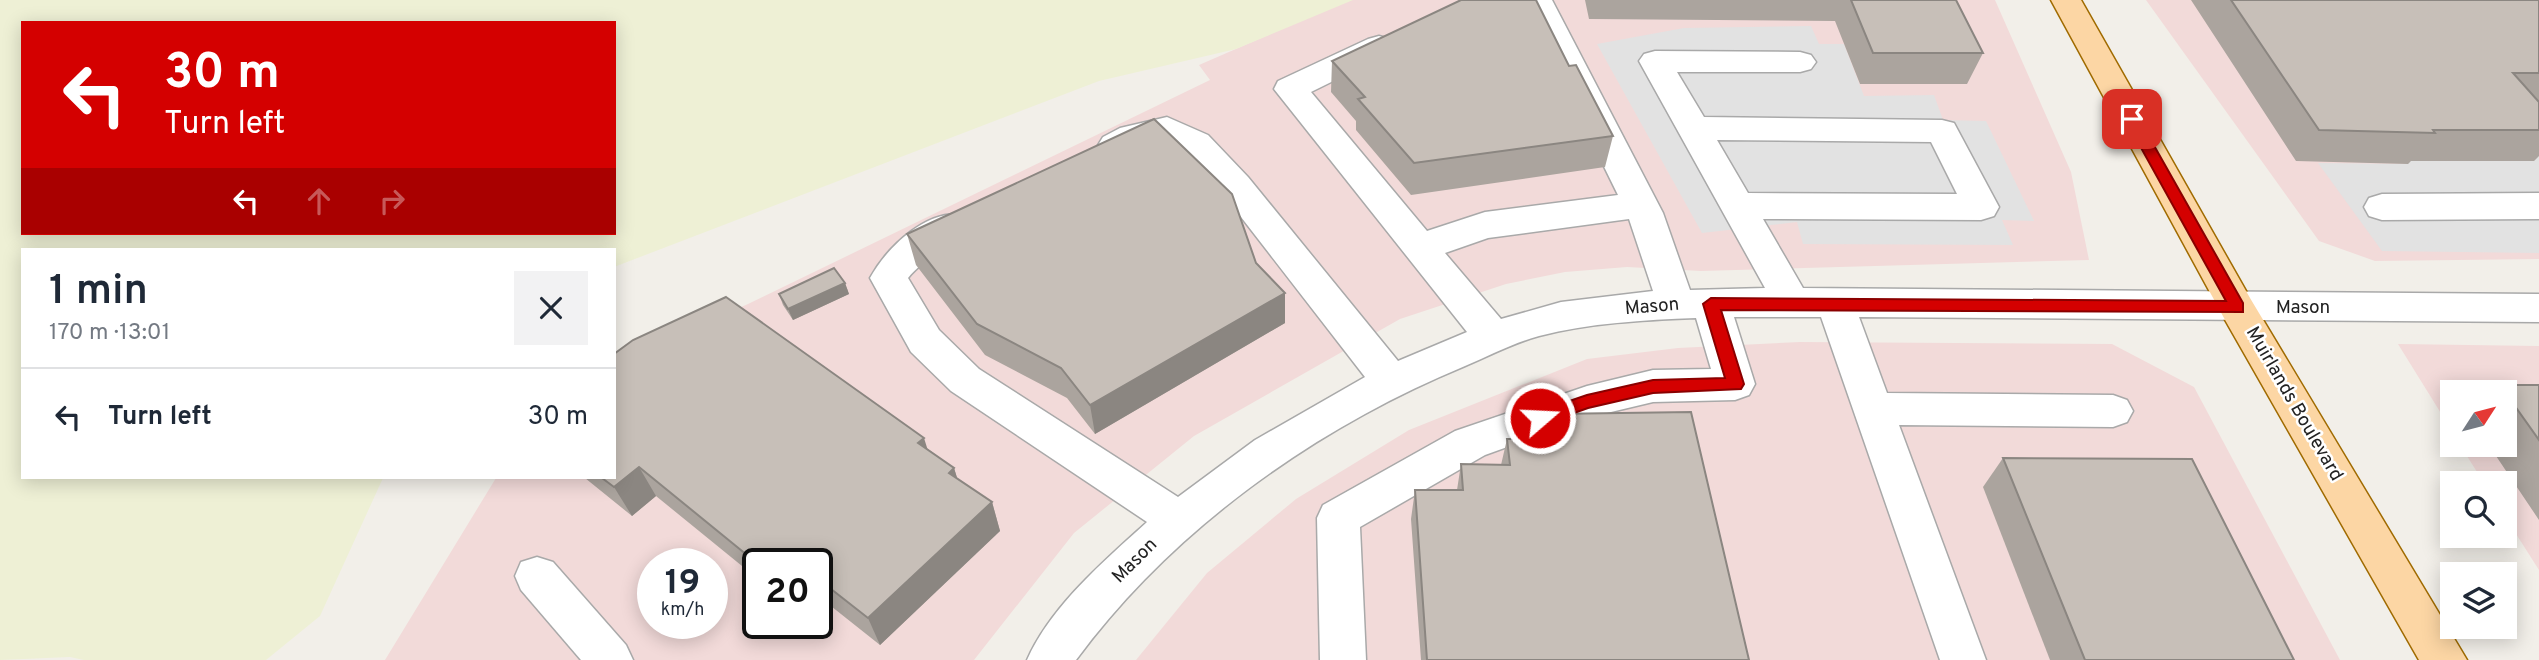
<!DOCTYPE html>
<html lang="en">
<head>
<meta charset="utf-8">
<style>
  :root { --surface:#fff; --page:#f2f2f3; --text:#1f2937; --muted:#747a83; --line:#e0e1e3 }
  body { margin:0; font-family:Overpass,sans-serif; background:var(--page); color:var(--text); height:100vh; display:flex; flex-direction:column; font-size:26px; white-space:nowrap }
  * { box-sizing:border-box; margin:0 }
  p { font-size:23px; color:var(--muted) }
  .icon { flex:none; width:38px; height:38px; fill:none; stroke:currentColor; stroke-width:2; stroke-linecap:round; stroke-linejoin:round }
  .map { position:relative; flex:1; overflow:hidden }
  .drawer { position:absolute; left:21px; top:248px; width:595px; height:231px; display:flex; flex-direction:column; background:var(--surface); border-radius:0px; box-shadow:0 4px 18px #0003 }
  .drawer>* { flex:none }
  .guide { position:absolute; left:21px; top:21px; width:595px; height:214px; border-radius:0px; box-shadow:0 4px 18px #0003; background:#d40000; color:#fff; overflow:hidden }
  .needle { width:46px; rotate:54deg }
  .fabs { position:absolute; left:2440px; top:380px; display:grid; gap:14px }
  .fabs a { display:grid; place-items:center; width:77px; height:77px; border-radius:0px; background:var(--surface); box-shadow:0 4px 18px #0003; font-size:35px }
  .speed { position:absolute; left:637px; top:548px; display:flex; gap:14px; font-size:35px; font-weight:700; text-align:center }
  .speed>* { display:grid; place-content:center; width:91px; height:91px; border-radius:50%; background:var(--surface); box-shadow:0 4px 18px #0003; line-height:1 }
  .speed small { font-size:18px; font-weight:400 }
  .speed .limit { border:4px solid #111; border-radius:10px; background:#fff; color:#111 }
  .pin { position:absolute; display:grid; place-items:center; width:60px; height:60px; color:#fff; margin:-30px; border-radius:14px; box-shadow:0 4px 10px #0006 }
  .me { position:absolute; width:77px; margin:-38px; rotate:71deg; stroke-linejoin:round; filter:drop-shadow(0 0 5px #0008) }
  .turn { display:flex; align-items:center; gap:24px; height:147px; padding:0 28px; font-size:32px }
  .turn .icon { width:91px; height:91px; stroke-width:2.5 }
  .turn b { display:block; font-size:49px; line-height:60px }
  .lanes { display:flex; align-items:center; height:66px; padding:0 28px; background:#0003; justify-content:center; gap:35px; direction:ltr }
  .lanes .off { opacity:.35 }
  .round { display:grid; place-items:center; flex:none; width:74px; height:74px; border-radius:0px; background:var(--page) }
  .head { display:flex; align-items:center; justify-content:space-between; height:119px; padding:0 28px }
  h1 { font-size:42px; font-weight:600; line-height:52px }
  ul { padding:0; list-style:none }
  li { display:flex; align-items:center; gap:21px; height:98px; padding:0 28px; border-top:2px solid var(--line) }
  li div { flex:1 }
  li b { display:block; font-size:26px }
  li em { font-style:normal }
  .map>svg:first-child { display:block }
  .commercial { fill:#f2dad9; fill-rule:evenodd }
  .farmland { fill:#eef0d5; fill-rule:evenodd }
  .parking { fill:#e2e2e2 }
  .lines { fill:none; stroke-linecap:round; stroke-linejoin:round }
  .minor-casing { stroke:#a9a9a9; stroke-width:3 }
  .major-casing { stroke:#a06b00; stroke-width:3 }
  .minor { fill:#fff; fill-rule:evenodd }
  .major { fill:#fcd6a4; fill-rule:evenodd }
  .wall { fill:#aba49e }
  .shaded-wall { fill:#8b8681 }
  .building { fill:#c7bfb8; stroke:#8b8681; stroke-width:2 }
  .route { fill:#d40000; stroke:#8a0000; stroke-width:2 }
  .labels { text-anchor:middle; dominant-baseline:central; stroke-width:5; stroke-linejoin:round; paint-order:stroke }
  .street-label { font-size:19px; fill:#222; stroke:#fff }
</style>
</head>
<body>
<div class="map">
<svg width="2539" height="660" viewBox="0 0 2539 660">
  <rect width="100%" height="100%" fill="#f2efe9"/>
  <g class="commercial">
    <path d="M1348,0H1995L2071,172L2089,260L1701,271L1627,267L1565,272L1506,284L1400,319L1194,436L1074,533L974,660H385L496,478H614V363L748,304L1210,80L1199,65ZM653,564H712V623H653ZM758,564H817V623H758Z"/>
    <path d="M2146,0H2539V259L2375,261L2319,241Z"/>
    <path d="M1800,342L2112,344L2194,387L2340,660H1136L1207,573L1296,499L1409,430L1587,359L1678,348Z"/>
    <path d="M2398,344L2539,346V570L2504,515V483H2484L2460,445L2504,444V392H2452V431Z"/>
  </g>
  <path class="farmland" d="M0,0H1353L1236,49L1099,81L614,267V250H23V478H383L320,616L266,660H84L70,657L0,660ZM23,23H614V233H23Z"/>
  <g class="parking">
    <path d="M1811,26L1819,44H1844L1864,96L1934,95L1943,120L1986,121L2034,221L2002,220L2013,245L1803,244L1797,222L1702,233L1597,44L1684,28Z"/>
    <path d="M2539,104V253L2382,251L2318,163L2407,164L2406,161Z"/>
  </g>
  <g class="lines">
    <defs>
      <g id="minor">
        <path d="M1522,0H1552L1663,213L1690,290L1765,288L1639,61L1644,54L1655,51L1800,52L1811,55L1816,62L1811,69L1800,72H1677L1704,117L1942,120L1954,123L1999,207L1994,216L1981,220L1763,219L1803,288L2539,294V322L1859,317L1887,393L2113,395L2127,400L2133,411L2127,422L2113,427L1899,425L1986,660H1940L1821,317H1734L1755,384L1749,395L1735,400L1653,402L1590,417L1485,455L1360,527L1366,660H1320L1317,518L1323,505L1455,431L1587,386L1653,370L1711,369L1696,318C1644,320 1590,323 1539,336C1513,343 1489,356 1465,366C1315,428 1173,529 1076,660H1027C1051,606 1104,561 1147,522L951,391L911,352L870,278C887,247 930,205 968,216L973,225C963,243 926,255 908,278L939,330L979,369L1178,497L1255,440L1365,377L1224,195L1184,151L1163,140L1115,157L1103,153L1098,145L1103,137L1120,128L1167,117L1208,135L1248,177L1398,361L1467,332L1274,89L1278,81L1368,39L1379,36L1390,39L1395,46L1390,53L1311,92L1427,231L1485,212L1618,195ZM1717,140L1931,142L1957,194L1748,193ZM1629,219L1653,291L1561,302L1501,319L1445,253L1488,238Z"/>
        <path d="M2539,193V219L2382,220L2369,216L2364,207L2369,198L2382,194Z"/>
        <path d="M537,557L553,562L626,645L633,660H581L521,590L515,576L521,562Z"/>
      </g>
      <path id="major" d="M2051,0H2081L2250,298L2467,660H2419L2224,318Z"/>
    </defs>
    <use href="#minor" class="minor-casing"/>
    <use href="#major" class="major-casing"/>
    <use href="#minor" class="minor"/>
    <use href="#major" class="major"/>
  </g>
  <g class="wall">
    <path d="M1585,0H1956L1983,53L1967,84H1860L1835,21L1589,19Z"/>
    <path d="M2191,0H2539V156L2534,161H2411L2408,164L2296,161Z"/>
    <path d="M1332,61L1569,66L1613,136L1605,167L1411,195L1356,130V121L1331,92Z"/>
    <path d="M907,234L1256,263L1285,323L1095,434L1067,398L985,355L916,265Z"/>
    <path d="M845,283L849,294L793,320L783,305L779,294Z"/>
    <path d="M614,354L928,449L954,468L957,478L992,502L1000,531L880,645L817,595V564H758V579L656,496L632,516L585,478H614Z"/>
    <path d="M2500,385H2539V520L2488,444H2504V392H2492Z"/>
    <path d="M1551,414L1749,660H1421L1411,519L1415,490H1457L1461,464L1501,465L1507,439H1544Z"/>
    <path d="M2003,458L2294,660H2050L1983,487Z"/>
  </g>
  <g class="shaded-wall">
    <path d="M845,283L849,294L793,320L788,309Z"/>
    <path d="M1285,293V323L1095,434L1090,405Z"/>
    <path d="M924,438L933,467L918,443Z"/>
    <path d="M639,467L656,496L632,516L614,487Z"/>
    <path d="M954,468L963,497L949,473Z"/>
    <path d="M992,502L1000,531L880,645L868,618Z"/>
    <path d="M790,557L794,564H782Z"/>
  </g>
  <g class="building">
    <path d="M1461,0H1536L1569,66L1576,65L1613,136L1414,163L1358,99L1365,97L1332,61Z"/>
    <path d="M1851,0H1956L1983,53H1873Z"/>
    <path d="M2231,0H2539V73H2513L2539,102V130H2433L2435,133L2319,130Z"/>
    <path d="M1154,119L1232,194L1256,263L1285,293L1090,405L1061,368L977,324L907,234Z"/>
    <path d="M834,268L845,283L788,309L779,294Z"/>
    <path d="M726,297L924,438L918,443L954,468L949,473L992,502L868,618L817,578V564H799L790,557L782,564H758L639,467L614,487L602,478H614V354L633,340Z"/>
    <path d="M2500,385H2539V440Z"/>
    <path d="M1691,412L1749,660H1427L1415,490H1463L1461,464L1510,465L1507,439H1555L1551,414Z"/>
    <path d="M2003,458L2192,459L2294,660H2085Z"/>
  </g>
  <path class="route" d="M2132,115L2139,119L2243,303V312L1721,310L1744,384L1741,389L1653,393L1588,408L1540,425L1532,418L1534,413L1587,395L1653,380L1725,378L1703,304L1711,298L2226,301L2125,119Z"/>
  <g class="labels">
    <g class="street-label">
      <text transform="translate(1652 307) rotate(-5)">Mason</text>
      <text x="2303" y="308">Mason</text>
      <text transform="translate(2294 404) rotate(60)">Muirlands Boulevard</text>
      <text transform="translate(1135 561) rotate(-45)">Mason</text>
    </g>
  </g>
</svg>
<div class="fabs">
<a><svg class="needle" viewBox="-14 -14 28 28"><path d="M0-13l5 13h-10z" fill="#e53935"/><path d="M0 13l5-13h-10z" fill="#747a83"/></svg></a>
<a><svg class="icon" aria-label="search" viewBox="0 0 24 24"><circle cx="10" cy="10" r="6"/><path d="M15 15l6 6"/></svg></a>
<a><svg class="icon" aria-label="layers" viewBox="0 0 24 24"><path d="M12 4l9 5-9 5-9-5zM3 14l9 5 9-5"/></svg></a>
</div>
<div class="speed"><div>19<small>km/h</small></div><div class="limit">20</div></div>
<div class="pin" style="left:2132px;top:119px;background:#d93025"><svg class="icon" aria-label="arrive" viewBox="0 0 24 24"><path d="M6 21V4h12l-3 4 3 4H6"/></svg></div>
<svg class="me" style="left:1540px;top:418px" viewBox="-20 -20 40 40"><circle r="17" fill="#d40000" stroke="#fff" stroke-width="3"/><path d="M0-11L8 9 0 5-8 9z" fill="#fff"/></svg>
<div class="guide">
<div class="turn"><svg class="icon" aria-label="left" viewBox="0 0 24 24"><path d="M17 20v-9H6M10 6l-5 5 5 5"/></svg><div><b>30 m</b>Turn left</div></div>
<div class="lanes"><svg class="icon" aria-label="left" viewBox="0 0 24 24"><path d="M17 20v-9H6M10 6l-5 5 5 5"/></svg><svg class="icon off" aria-label="ahead" viewBox="0 0 24 24"><path d="M12 20V5M6 11l6-6 6 6"/></svg><svg class="icon off" aria-label="right" viewBox="0 0 24 24"><path d="M7 20v-9h11M14 6l5 5-5 5"/></svg></div>
</div>
<section class="drawer">
<div class="head"><div><h1>1 min</h1><p>170 m · 13:01</p></div><a class="round"><svg class="icon" aria-label="close" viewBox="0 0 24 24"><path d="M6 6l12 12M18 6L6 18"/></svg></a></div>
<ul>
<li><svg class="icon" aria-label="left" viewBox="0 0 24 24"><path d="M17 20v-9H6M10 6l-5 5 5 5"/></svg><div><b>Turn left</b></div><em>30 m</em></li>
</ul>
</section>
</div>
</body>
</html>
